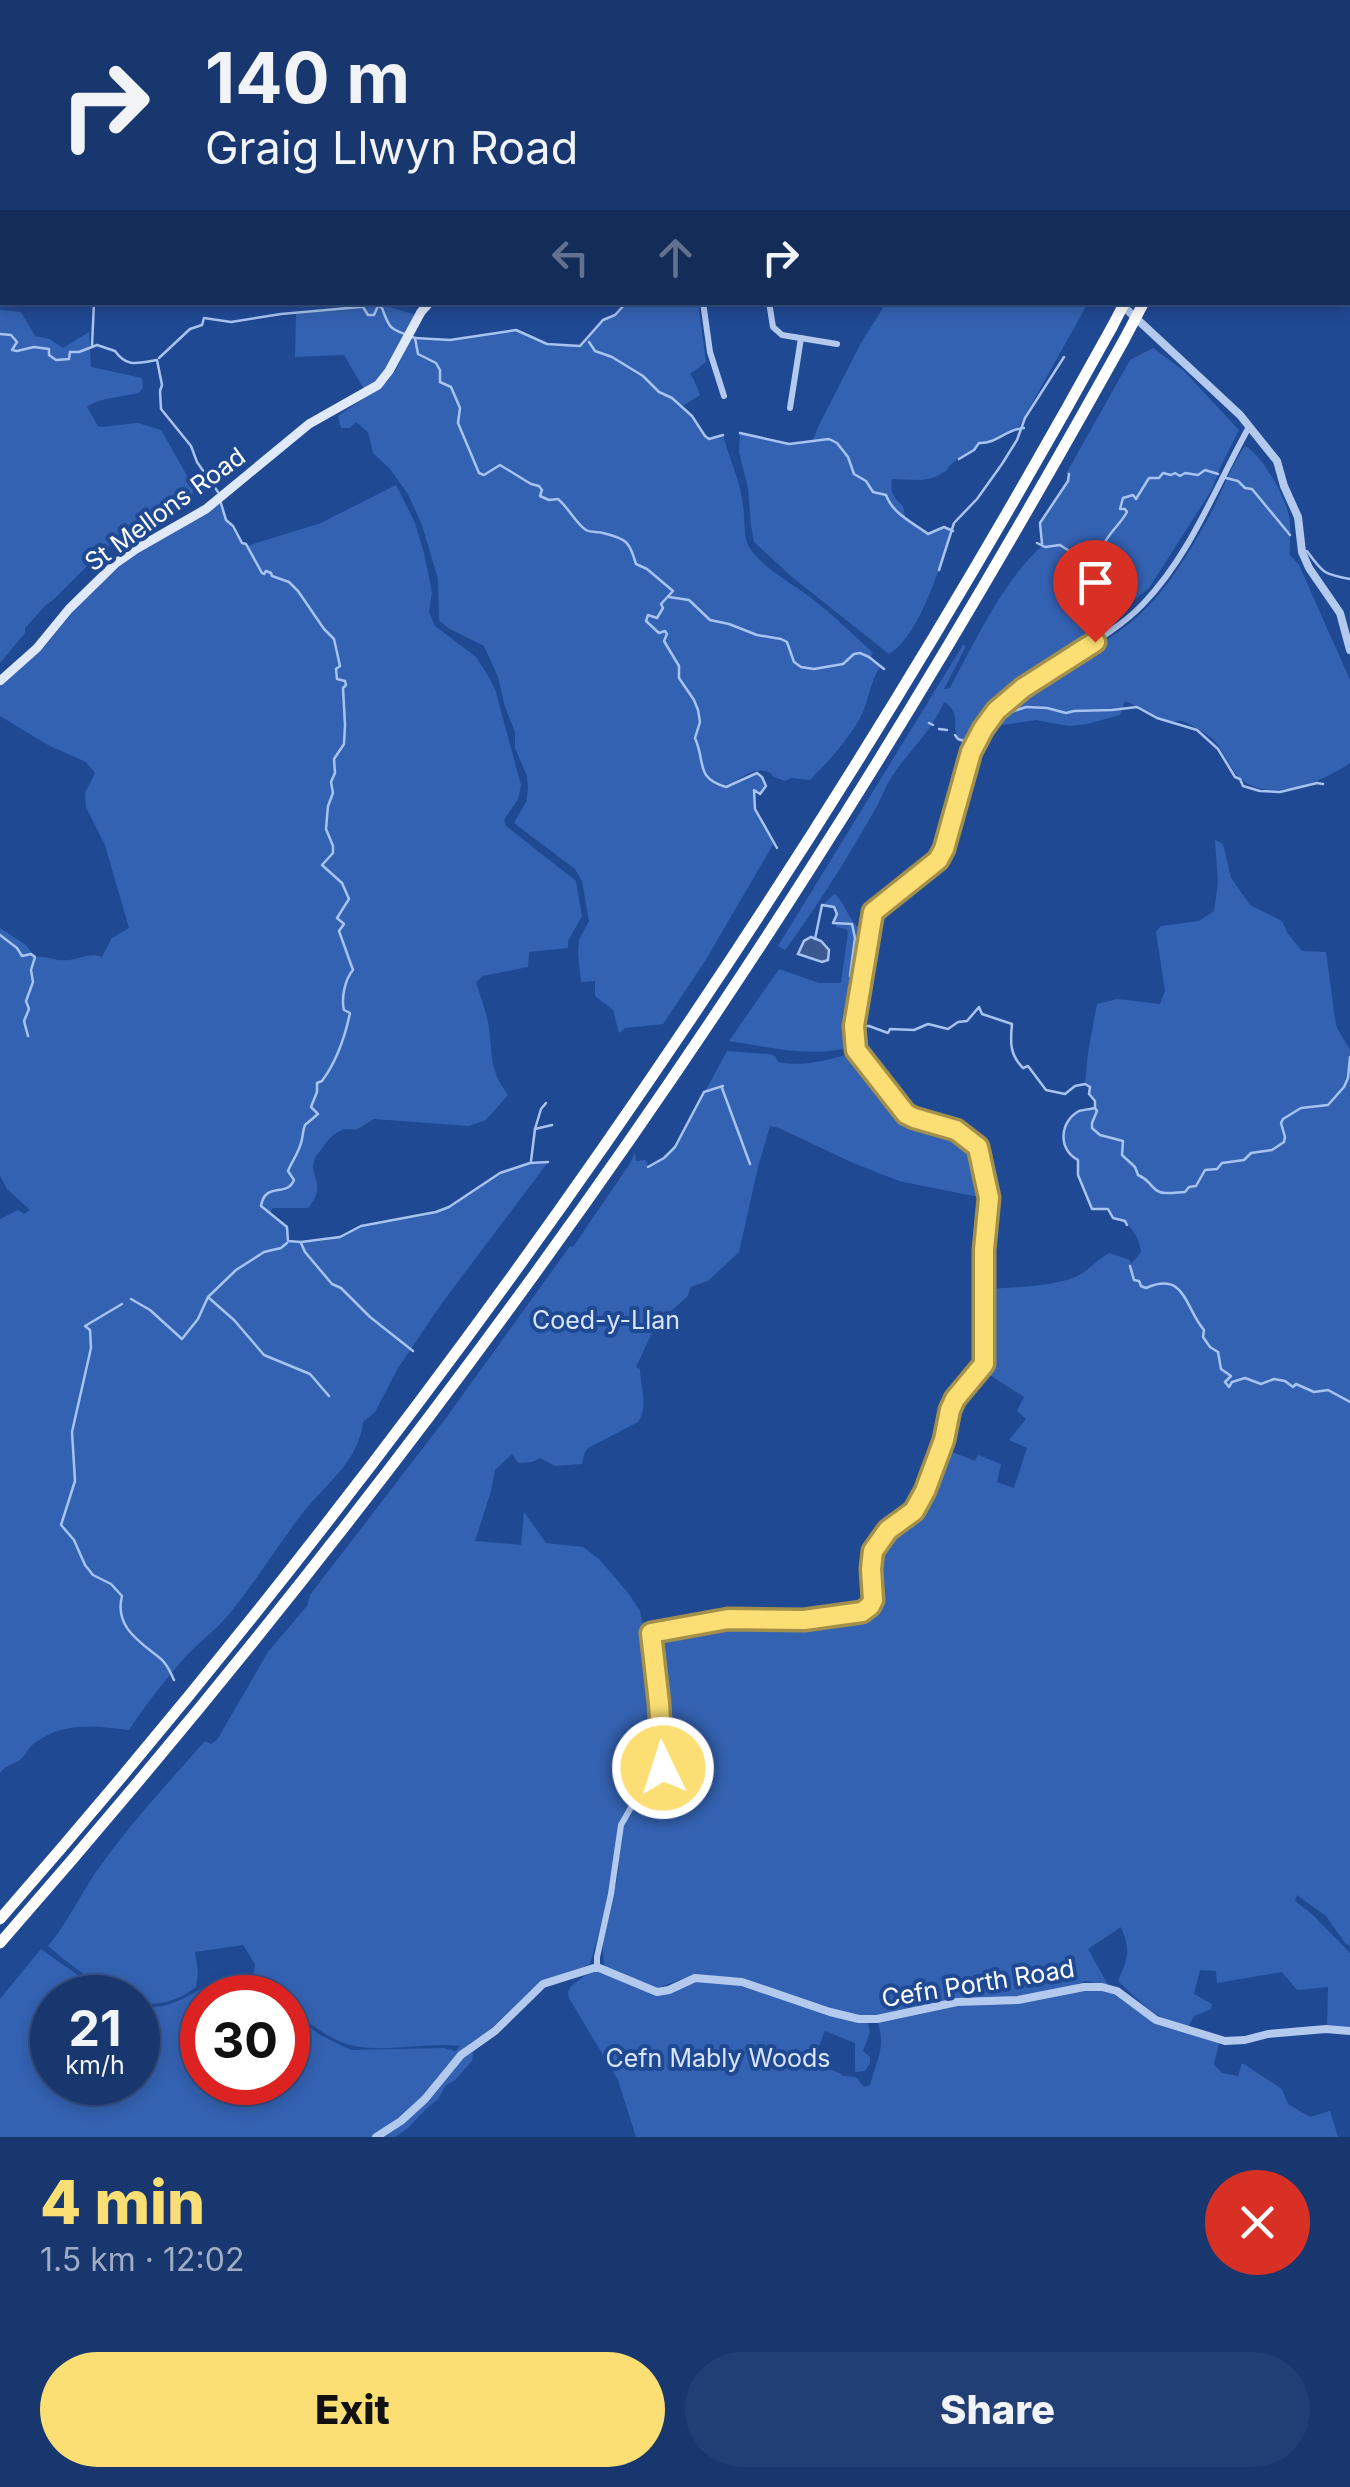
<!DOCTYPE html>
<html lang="en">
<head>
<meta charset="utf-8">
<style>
  :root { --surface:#18376f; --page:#213f74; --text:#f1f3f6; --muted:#9facc3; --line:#365182; --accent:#fbdf74 }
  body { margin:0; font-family:Inter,sans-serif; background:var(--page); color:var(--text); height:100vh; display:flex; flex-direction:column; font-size:38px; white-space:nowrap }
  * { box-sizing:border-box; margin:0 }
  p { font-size:32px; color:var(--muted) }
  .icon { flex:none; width:55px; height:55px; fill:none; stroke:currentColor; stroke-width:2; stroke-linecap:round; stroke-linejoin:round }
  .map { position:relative; height:2137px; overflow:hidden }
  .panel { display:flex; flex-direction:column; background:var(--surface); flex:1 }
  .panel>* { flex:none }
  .guide { position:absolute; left:0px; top:0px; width:1350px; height:305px; box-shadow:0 5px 15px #0003,0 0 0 2px var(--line); background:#18376f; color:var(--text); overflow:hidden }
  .speed { position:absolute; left:30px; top:1975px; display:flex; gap:20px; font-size:50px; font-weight:700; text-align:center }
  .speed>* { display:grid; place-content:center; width:130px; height:130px; border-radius:50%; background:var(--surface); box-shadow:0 5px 15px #0003,0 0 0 2px var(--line); line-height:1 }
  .speed small { font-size:25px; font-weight:400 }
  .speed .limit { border:15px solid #d22; background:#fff; color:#111 }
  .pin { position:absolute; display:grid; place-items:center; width:85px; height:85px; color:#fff; margin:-102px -42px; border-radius:50% 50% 50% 0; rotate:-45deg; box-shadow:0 0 10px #0007 }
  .pin .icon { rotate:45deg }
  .me { position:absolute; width:110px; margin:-55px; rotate:356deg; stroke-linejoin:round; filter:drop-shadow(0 0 8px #0008) }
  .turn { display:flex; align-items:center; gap:35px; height:210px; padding:0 40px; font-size:45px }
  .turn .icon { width:130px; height:130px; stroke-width:2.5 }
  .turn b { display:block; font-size:70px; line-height:85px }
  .lanes { display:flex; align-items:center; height:95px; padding:0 40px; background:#0003; justify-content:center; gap:50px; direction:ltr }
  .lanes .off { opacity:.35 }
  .round { display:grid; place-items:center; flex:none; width:105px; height:105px; border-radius:52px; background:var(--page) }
  .head { display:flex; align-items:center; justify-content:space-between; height:170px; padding:0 40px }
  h1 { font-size:60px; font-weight:800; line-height:75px; color:var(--accent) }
  .primary-button { display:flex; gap:20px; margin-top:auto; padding:20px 40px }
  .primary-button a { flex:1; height:115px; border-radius:60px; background:var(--accent); color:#111; font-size:40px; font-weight:800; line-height:115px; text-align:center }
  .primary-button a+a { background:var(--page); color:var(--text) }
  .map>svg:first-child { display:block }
  .green { fill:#3462b2 }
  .water { fill:#3b5990; stroke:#a7c3ef; stroke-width:2.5 }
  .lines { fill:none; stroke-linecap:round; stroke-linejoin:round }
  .stream { stroke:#a7c3ef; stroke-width:2.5 }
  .minor { stroke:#b3c9ee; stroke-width:6 }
  .tertiary { stroke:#b3c9ee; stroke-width:8 }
  .secondary { stroke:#e0e9fa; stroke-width:9 }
  .motorway { stroke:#fff; stroke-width:11 }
  .motorway-bridge { stroke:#fff; stroke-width:11 }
  .route-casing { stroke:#a3914b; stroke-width:25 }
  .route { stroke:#fbdf74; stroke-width:18 }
  .labels { text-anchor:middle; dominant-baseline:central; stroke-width:8; stroke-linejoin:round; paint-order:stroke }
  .street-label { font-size:25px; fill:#fff; stroke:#204994 }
  .park-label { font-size:25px; fill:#d9e5fa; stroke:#204994 }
</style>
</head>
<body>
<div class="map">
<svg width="1350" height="2137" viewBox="0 0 1350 2137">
  <rect width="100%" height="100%" fill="#204994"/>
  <g class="green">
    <path d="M1348,44H1350V231L1348,230Z"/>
    <path d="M373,302L416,315L379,381L364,389L344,355L295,357L296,314L359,307L361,303Z"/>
    <path d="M627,303H698L706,362L690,374L694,380L700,395L681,407L692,416L705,437L710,439L723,435C731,465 743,485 744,517C745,527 744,537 749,547C763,569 795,585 815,601C835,617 854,635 873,653L870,657L881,666C870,680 869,702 860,718C847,741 829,761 810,780L791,778L785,781L772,776L771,773C750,763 738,786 720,785L731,786C739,780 748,779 757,773L762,777L766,786L760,794L754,791L755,809L774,843L705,961L663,1024L625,1028L619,1033L613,1010L595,996V981L581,982L578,954L579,940L589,921L582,881L575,869L514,823L526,802L528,789L527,776L515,748V732L505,707L498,677L484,646L448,628L439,620L438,579L422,525L408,494L390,469L373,453L368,432L356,422L350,428H341L338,416L387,382L396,370L412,337L450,340L516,330L547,344L580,346L603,320L615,315Z"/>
    <path d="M1009,303L1017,305L1021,302L1088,303L1018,428C1003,433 995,444 979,443C972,453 961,455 953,463C941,473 955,466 941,474C927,483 908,479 892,479C890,492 893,497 903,506L905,516L928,534L944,527L951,530C942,563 919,637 889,654L792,577L754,542L751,526L748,488L739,452L740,433L789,444L813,440L819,425L861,343L886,303Z"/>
    <path d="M0,310L21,312L35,336L50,339L63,348L89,332L91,367L142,378L143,387L140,392C123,398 99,397 87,407L98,426L101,427L138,423L161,430L193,486V492L190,497L105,548L53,600L45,606L25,628V633L0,663Z"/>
    <path d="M1153,348L1184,371L1239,430L1221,466L1211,491L1149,588L1089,637L1031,669L978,723L970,743L958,739C951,723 962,713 944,702C931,733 908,751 891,778C884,789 880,802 873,813C846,860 817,907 785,950L778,946L963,645L966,646L944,689L950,688C975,641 1003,581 1042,546L1040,523L1068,481L1069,475L1066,474L1130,360Z"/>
    <path d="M1245,446C1262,454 1289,502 1290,522C1291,533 1289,544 1290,555L1299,565L1350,680V763C1322,783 1263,806 1236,774C1226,761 1222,746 1209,736C1202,732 1190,723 1182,721C1177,720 1171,723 1166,722C1152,718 1139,706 1125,701L1120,715L1087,724L1069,726L1036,720L990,727C1026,675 1093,657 1138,616C1168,589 1190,551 1210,515C1222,492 1230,468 1245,446Z"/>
    <path d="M396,485L415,523L424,553L432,592L429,612L435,626L476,657L487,674L495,689L521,785L518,799L504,820L506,826L576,881L582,916L568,941V948L529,952L528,967L483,976L476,982C480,996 486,1010 488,1023C494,1056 487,1066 508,1095L486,1120L469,1126L374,1119L356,1130C341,1126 331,1135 323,1147C320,1152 315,1155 314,1161C309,1178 328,1184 308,1208H273L271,1211L272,1216L287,1226L288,1241C306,1243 326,1242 343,1236C350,1233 357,1228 364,1226C392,1219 424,1220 449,1207C484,1189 505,1161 548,1162L442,1303L398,1368L375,1412L363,1422C358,1463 325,1484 301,1515C275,1549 252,1588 224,1620C210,1635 193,1647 180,1663C162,1684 144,1707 129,1730C96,1726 65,1721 36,1742C29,1746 26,1755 20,1760C12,1765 6,1765 0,1773V1219L18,1210L24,1214L30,1210L7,1189L0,1176V928L26,945L35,957C47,955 56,962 69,960C81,959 89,952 102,957L112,938L129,928L105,845L86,807L85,793L95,773L86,762L48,745L0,716V687L45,646L81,602L128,559L221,502C225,517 235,537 247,546L321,523Z"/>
    <path d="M1215,840L1223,844L1231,878L1250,905L1282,921L1288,934L1302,951L1326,952L1335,1019L1337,1028L1350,1050V1946L1345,1943L1326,1916L1297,1895L1295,1901L1313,1915L1350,1953V2028L1327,2027L1328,1987L1297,1990L1282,1972L1217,1983L1216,1971L1200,1970L1194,1994L1212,2004L1211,2009L1194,2016L1188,2027C1160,2023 1138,2000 1118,1981C1128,1958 1131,1951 1121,1927L1088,1949L1108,1985L1085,1981L1072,1986L1018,1998L969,1999L879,2016H863L836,2010L742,1978L694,1975L657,1988L605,1966C597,1935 613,1904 618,1874C620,1856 619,1836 627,1819C636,1800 656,1789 666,1771L654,1644L655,1639L662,1633L738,1620L797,1624L860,1615L876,1609L873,1564L876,1550L891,1530L916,1513L942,1448L975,1461L978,1455L1001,1464L997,1482L1014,1488L1027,1448L1009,1440L1026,1419L1017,1411L1024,1397L982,1370L987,1289C1010,1288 1064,1286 1083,1273C1092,1266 1099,1259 1109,1253L1130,1260L1131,1264L1141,1252C1139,1235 1129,1222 1113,1218L1108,1209H1092L1078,1175V1160C1059,1150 1059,1123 1079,1112C1083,1109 1090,1109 1095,1108L1096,1105L1089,1094V1087L1085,1084L1088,1053L1097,1004L1117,999L1160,1004L1165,991L1156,932L1161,926L1199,921L1214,911L1218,883Z"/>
    <path d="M835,894C847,906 850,925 865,932C867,945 870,959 867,973C861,997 846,1017 853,1043L851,1047C812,1058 768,1047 729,1041L779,969L819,983H841L848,932L846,929L836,927V924L833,923L837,914L834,907L822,905Z"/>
    <path d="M727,1051L769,1054L775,1056L778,1062C803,1067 824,1061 849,1054L852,1056L869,1072L875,1082L910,1121L949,1132L967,1142L976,1152L984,1198L899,1181L851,1162L779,1128L770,1126L758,1167L739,1252L708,1281L691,1287L687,1297L656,1324L636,1367L640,1369C640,1386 649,1406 638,1422L588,1448L584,1454L582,1464L555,1466L540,1458L532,1462L518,1463L512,1454L495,1470L491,1491L475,1541L521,1545L524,1512L546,1543L583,1547L599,1559L629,1594L640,1611L654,1677L661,1766L658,1774L625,1812L609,1896L590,1964L530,1991L489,2031L470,2043L474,2047L472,2061L455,2080L446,2085L438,2099L426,2109L409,2127L395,2137H0V1999L41,1949L96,1988L97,1994L117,1997L52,1998V2082H138V2005C149,2007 159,2008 170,2004C192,1997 215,1975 239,1982C249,1984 259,1992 268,1997L202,1998V2082H288V2011L320,2035L351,2050L444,2048L456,2051L460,2046C424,2041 375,2056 341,2042C322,2034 304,2019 288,2007V1998L274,1997L252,1981L255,1964L243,1945L195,1952L198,1972L196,1987C180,2000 160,2006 139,2003L138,1998C110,1997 69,1964 48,1946C70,1920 83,1888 104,1861C135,1818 171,1780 205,1741L211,1744L217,1740L268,1652L307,1606L310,1595L446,1418L570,1246L573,1247L631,1162L635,1152L636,1161L646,1160L648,1167L664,1158L675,1147Z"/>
    <path d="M597,1967L657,1991L695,1978L742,1982L867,2019L870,2032L863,2051L870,2057V2063L865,2071L855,2072V2043L825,2031L813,2061L814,2064L840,2073L843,2076L856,2077L864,2087L870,2085C878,2056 886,2048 877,2019L957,2002L1018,2000L1084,1987L1117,1991L1156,2020L1220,2039L1214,2064L1222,2073L1238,2076L1242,2063L1282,2089L1288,2104L1310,2117L1330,2111L1338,2137H636L618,2080L569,1998L568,1992L571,1986Z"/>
  </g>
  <path class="water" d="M811,937L821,941L829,950L828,960L822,962L798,954L804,941Z"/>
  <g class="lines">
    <g class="stream">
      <path d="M976,0L977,2"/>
      <path d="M1252,2L1253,0"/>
      <path d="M1348,204L1350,203"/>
      <path d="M0,334L11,335L17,342L12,350L17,351L34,347L49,349V355L56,360L69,359L70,352H79L97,345L115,351C127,368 138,363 157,360L162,385L160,391L161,409L191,446L197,462L218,492"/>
      <path d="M415,338L450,340L516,330L547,344L580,346L603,320L615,315L627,302"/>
      <path d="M589,342L595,351L612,357L643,376L659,392L672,398L692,416L705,436L709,439L723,435"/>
      <path d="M92,346L94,302"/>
      <path d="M159,358L190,329L202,325L204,318L231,322L281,314L360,307H363L368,315H374L378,306L382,308C391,333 391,328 415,338L418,354L436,363L440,370V382L451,387L460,408L458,423L479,473L484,475L500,465L531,484L539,486L542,490L540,496L549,500L558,499C568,507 577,525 586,530C591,533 597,531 603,533C628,539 629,542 636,564L647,569L673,591L661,604L663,608L657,618L648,615L646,621L659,633L665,631L667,634L664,641L679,666V678L694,700L698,710L700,722L695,738C706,763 695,778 726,787L757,773L762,777L766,786L760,794L754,790L755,809L777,848"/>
      <path d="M740,433L789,444L829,439L837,443L848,457L854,474L866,481L873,492L886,495C893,514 912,522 928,534L944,527L953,531"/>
      <path d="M959,459L974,450L979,443C997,444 1006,429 1024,428"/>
      <path d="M1226,478L1238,481L1245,488L1252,489L1290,535"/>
      <path d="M220,500L226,520L233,526L242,543L246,544L262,573L264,574L266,571L271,573L272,576L289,582L298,591L324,629L334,639L340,666L336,669L337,679L345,681L346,685L343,688L345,725L344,744L334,759L335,773L331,782L333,793L328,806L326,829L333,846V853L322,865L342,883L349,899L337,918L344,924L339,931L353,970C345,979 341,998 344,1010L350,1013C345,1037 336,1062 322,1081L317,1083V1092L311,1107L318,1114L305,1125C303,1130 303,1134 302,1139C300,1151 292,1161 288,1171L294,1180C287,1198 265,1181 261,1206L287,1227L288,1241L301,1242L340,1237L361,1226L436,1212L449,1207L500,1173L530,1163L548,1162"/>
      <path d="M1037,543L1045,547L1060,545L1091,565C1098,558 1100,551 1105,542C1111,531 1121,523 1127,512L1125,509H1120L1123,498L1133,495L1136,499L1149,478H1159L1163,473L1171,475L1175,473L1180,476L1185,473L1198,475L1205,470L1218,474"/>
      <path d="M1042,544L1040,523L1068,481L1069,474"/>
      <path d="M1307,551C1323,573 1323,574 1350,579"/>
      <path d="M939,570L954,523L977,499L1002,464L1017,440L1025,418L1064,357"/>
      <path d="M669,597L689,600L710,620L729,624L757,635L781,639L787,642L794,662L801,667L814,669L843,664L854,654L860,653L869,657L884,669"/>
      <path d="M929,723L933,725"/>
      <path d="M939,729L947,730"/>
      <path d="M955,735L958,739L970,743"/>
      <path d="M965,802L972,769L990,729L997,721L1014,711L1026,707L1047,708L1066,713L1074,711L1112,710L1137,707L1157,718L1197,730L1218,749L1235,777L1240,779L1243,786L1260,791L1280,792L1317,783L1323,784"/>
      <path d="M0,935L17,948L22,956L31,954L35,957L31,970L33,982L26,1001L29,1009L24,1021L28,1036"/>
      <path d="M815,939L822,905L834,907L837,914L833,923L852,924L855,938L850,976"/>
      <path d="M848,999L849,1011L846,1024L850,1026H869L888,1033L890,1029L914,1030L928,1024L948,1029L958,1022L967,1021L979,1007L982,1014L1012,1024C1010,1043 1010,1055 1023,1068L1028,1066L1046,1090L1065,1094L1075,1086L1085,1084L1090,1087L1089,1094L1095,1101V1108C1091,1109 1082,1110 1079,1111C1059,1122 1058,1150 1078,1160V1175L1092,1209H1108L1113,1218L1125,1221L1127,1225"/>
      <path d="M722,1088L750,1164"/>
      <path d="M1095,1108L1097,1111L1092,1123V1128L1100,1135L1123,1141L1122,1155L1135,1167L1138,1175C1149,1180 1148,1183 1155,1189C1162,1196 1176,1192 1185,1192L1189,1187L1196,1186L1205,1170L1217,1169L1222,1163L1244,1160L1251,1153L1272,1150L1284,1142L1285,1137L1281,1123L1283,1119L1301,1108L1328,1105L1344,1087L1348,1078L1350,1057"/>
      <path d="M535,1129L541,1109L546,1103"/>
      <path d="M531,1161L535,1129L552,1125"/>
      <path d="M648,1167L664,1158L675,1147L704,1092L723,1086"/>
      <path d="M301,1243L305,1252L332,1284L341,1288L370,1317L413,1351"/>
      <path d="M1130,1266L1134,1280L1139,1281L1141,1286L1146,1288C1186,1270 1185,1309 1204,1330L1203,1337L1210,1347L1218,1352L1221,1369L1231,1376L1225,1382L1229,1387L1232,1382L1245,1378L1261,1384L1274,1379L1285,1381L1293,1387L1296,1384L1314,1392L1328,1390L1350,1402"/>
      <path d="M209,1298L234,1320L264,1355L310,1374L329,1396"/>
      <path d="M131,1299L150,1310L182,1339L198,1319L208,1297L236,1270L264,1252L281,1248L287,1243"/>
      <path d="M122,1304L85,1326L90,1330L91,1348L72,1432L75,1481L61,1525L74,1540L85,1565L93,1575L111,1584L122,1596C114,1627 140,1642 161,1659C167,1664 171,1673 174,1680"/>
    </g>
    <g class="minor">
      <path d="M247,0V2"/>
      <path d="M647,0L648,2"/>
      <path d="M199,2L200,0"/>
      <path d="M313,2V0"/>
      <path d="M703,302L710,352L724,396"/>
      <path d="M769,302L773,327L782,335L837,344"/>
      <path d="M790,408L801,338"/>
      <path d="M597,1967V1957L611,1894L621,1825L633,1804L659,1777L663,1768L651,1633L728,1619L804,1620L862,1611L870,1606L873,1600L871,1569L873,1551L888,1530L914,1511L925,1491L944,1440L949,1410L955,1399L984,1364V1251L989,1198L978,1147L955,1130L913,1118L906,1114L856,1050L854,1026L873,911L914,879L933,867L945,849C956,810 961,768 981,732C1016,672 1096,653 1143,604C1191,554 1216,486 1249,427"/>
    </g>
    <g class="tertiary">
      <path d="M839,0L841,2"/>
      <path d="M920,0L922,2"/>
      <path d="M0,52L2,51"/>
      <path d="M1123,306L1240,415L1277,461L1284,486L1298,517L1302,552L1309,568L1340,613L1350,650"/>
      <path d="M376,2137L401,2121L425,2099L461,2055L495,2031L543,1984L597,1967L657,1992L669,1990L695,1978L742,1982L830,2012L859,2019H877L957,2002L1018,2000L1084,1987H1102L1117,1991L1156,2020L1225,2041L1245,2040L1268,2034L1326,2029L1350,2031"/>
    </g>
    <g class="secondary">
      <path d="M490,0L491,2"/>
      <path d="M0,681L37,648L69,609L116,563L136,549L206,509L309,424L378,385L389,371L421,312L430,302"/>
    </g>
    <g class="motorway">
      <path d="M1280,2L1281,0"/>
      <path d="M1298,2L1299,0"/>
      <path d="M0,1919C428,1430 799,896 1112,327"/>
      <path d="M0,1943C296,1605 571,1245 812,866C922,694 1025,518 1124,340"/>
    </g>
    <g class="motorway-bridge">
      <path d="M1112,327L1125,302"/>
      <path d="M1124,340L1144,302"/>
    </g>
  </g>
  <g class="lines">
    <defs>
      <path id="route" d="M663,1768L659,1703L651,1633L728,1619L804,1620L862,1612L870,1606L873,1600L871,1569L873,1551L888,1530L914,1511L925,1491L944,1440L950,1410L955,1399L984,1364V1250L989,1198L978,1147L956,1130L914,1118L906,1114L856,1050L854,1026L873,912L938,860L944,849L971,752L983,729L996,711L1023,688L1095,642"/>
    </defs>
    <use href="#route" class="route-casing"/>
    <use href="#route" class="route"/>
  </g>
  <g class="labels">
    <g class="street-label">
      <text transform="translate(165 509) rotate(-36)">St Mellons Road</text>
      <text transform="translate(978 1983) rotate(-9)">Cefn Porth Road</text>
    </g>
    <g class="park-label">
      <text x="606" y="1320">Coed-y-Llan</text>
      <text x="718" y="2058">Cefn Mably Woods</text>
    </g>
  </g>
</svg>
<div class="speed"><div>21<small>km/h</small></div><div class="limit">30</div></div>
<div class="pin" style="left:1095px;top:642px;background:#d93025"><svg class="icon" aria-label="arrive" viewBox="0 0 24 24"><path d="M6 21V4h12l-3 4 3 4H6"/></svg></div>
<svg class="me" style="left:663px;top:1768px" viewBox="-20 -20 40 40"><circle r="17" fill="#fbdf74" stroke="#fff" stroke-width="3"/><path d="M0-11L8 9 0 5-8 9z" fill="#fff"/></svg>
<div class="guide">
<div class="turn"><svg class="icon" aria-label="right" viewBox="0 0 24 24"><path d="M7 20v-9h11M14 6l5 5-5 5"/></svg><div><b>140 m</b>Graig Llwyn Road</div></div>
<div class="lanes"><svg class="icon off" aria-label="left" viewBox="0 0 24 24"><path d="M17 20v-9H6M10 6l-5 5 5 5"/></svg><svg class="icon off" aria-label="ahead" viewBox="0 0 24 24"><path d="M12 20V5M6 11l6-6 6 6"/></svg><svg class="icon" aria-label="right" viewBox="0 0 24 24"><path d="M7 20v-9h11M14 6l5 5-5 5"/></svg></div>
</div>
</div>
<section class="panel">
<div class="head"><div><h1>4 min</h1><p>1.5 km · 12:02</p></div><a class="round" style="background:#d93025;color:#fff"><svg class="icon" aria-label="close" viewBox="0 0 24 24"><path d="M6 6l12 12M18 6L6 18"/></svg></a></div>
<div class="primary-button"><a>Exit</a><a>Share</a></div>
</section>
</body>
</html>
